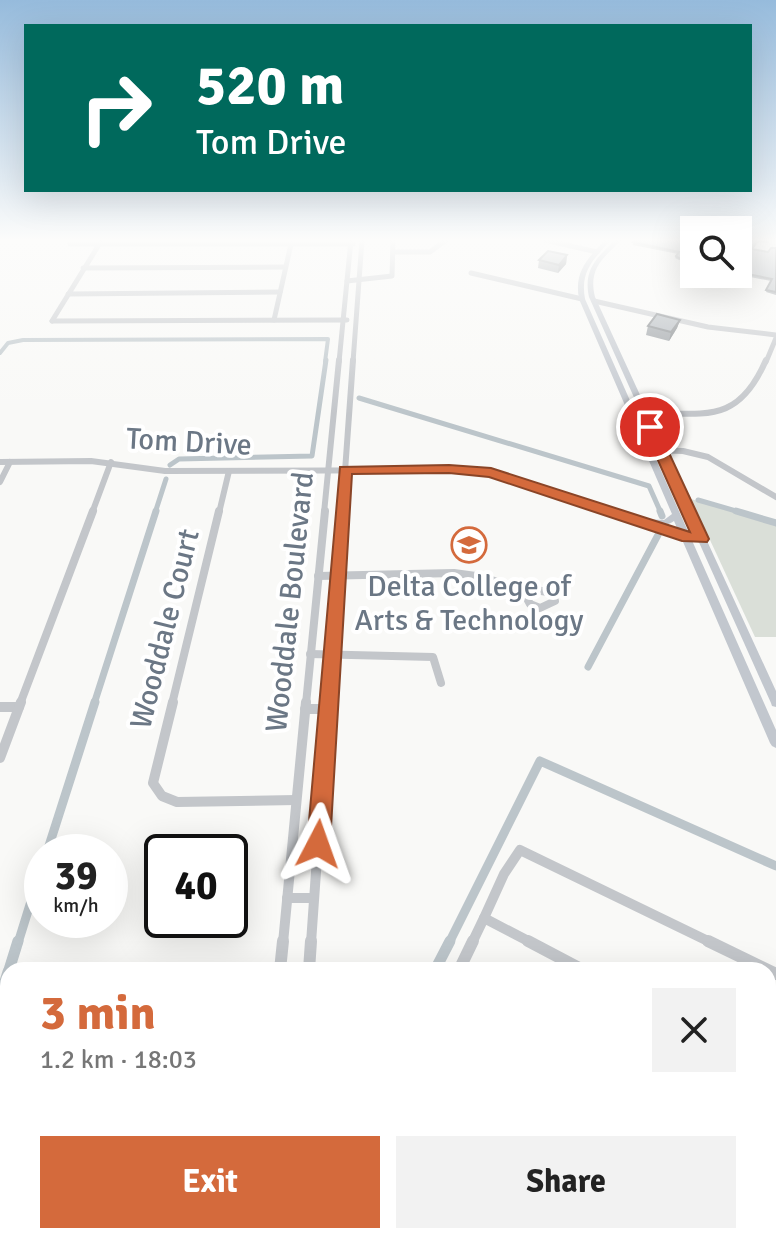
<!DOCTYPE html>
<html lang="en">
<head>
<meta charset="utf-8">
<style>
  :root { --surface:#fff; --page:#f2f2f2; --text:#222; --muted:#767676; --accent:#d46a3c }
  body { margin:0; font-family:Signika,sans-serif; background:var(--page); color:var(--text); height:100vh; display:flex; flex-direction:column; font-size:30px; white-space:nowrap }
  * { box-sizing:border-box; margin:0 }
  p { font-size:26px; color:var(--muted) }
  .icon { flex:none; width:44px; height:44px; fill:none; stroke:currentColor; stroke-width:2; stroke-linecap:round; stroke-linejoin:round }
  .map { position:relative; flex:1; overflow:hidden }
  .sheet { position:absolute; left:0px; top:962px; width:776px; height:282px; display:flex; flex-direction:column; background:var(--surface); border-radius:24px 24px 0 0; box-shadow:0 8px 32px #0002 }
  .sheet>* { flex:none }
  .hud { position:absolute; left:24px; top:24px; width:728px; height:168px; border-radius:0px; box-shadow:0 8px 32px #0002; background:#00695c; color:#fff; overflow:hidden }
  .buttons { position:absolute; left:680px; top:216px; display:grid; gap:16px }
  .buttons a { display:grid; place-items:center; width:72px; height:72px; border-radius:0px; background:var(--surface); box-shadow:0 8px 32px #0002; font-size:40px }
  .speed { position:absolute; left:24px; top:834px; display:flex; gap:16px; font-size:40px; font-weight:700; text-align:center }
  .speed>* { display:grid; place-content:center; width:104px; height:104px; border-radius:50%; background:var(--surface); box-shadow:0 8px 32px #0002; line-height:1 }
  .speed small { font-size:20px; font-weight:400 }
  .speed .limit { border:4px solid #111; border-radius:12px; background:#fff; color:#111 }
  .pin { position:absolute; display:grid; place-items:center; width:68px; height:68px; color:#fff; margin:-34px; border:4px solid #fff; border-radius:50%; box-shadow:0 2px 8px #0007 }
  .me { position:absolute; width:88px; margin:-44px; rotate:4deg; stroke-linejoin:round; filter:drop-shadow(0 0 6px #0008) }
  .turn { display:flex; align-items:center; gap:28px; height:168px; padding:0 40px; font-size:36px }
  .turn .icon { width:104px; height:104px; stroke-width:2.5 }
  .turn b { display:block; font-size:56px; line-height:68px }
  .round { display:grid; place-items:center; flex:none; width:84px; height:84px; border-radius:0px; background:var(--page) }
  .summary { display:flex; align-items:center; justify-content:space-between; height:136px; padding:0 40px }
  h1 { font-size:48px; font-weight:700; line-height:60px; color:var(--accent) }
  .button { display:flex; gap:16px; margin-top:auto; padding:16px 40px }
  .button a { flex:1; height:92px; border-radius:0px; background:var(--accent); color:#fff; font-size:32px; font-weight:700; line-height:92px; text-align:center }
  .button a+a { background:var(--page); color:var(--text) }
  .map>svg:first-child { display:block }
  .green { fill:#dadfd8 }
  .lines { fill:none; stroke-linecap:round; stroke-linejoin:round }
  .canal-far4 { stroke:#bcc5ca; stroke-width:4 }
  .canal-far3 { stroke:#bcc5ca; stroke-width:5 }
  .canal-far2 { stroke:#bcc5ca; stroke-width:7 }
  .canal-far1 { stroke:#bcc5ca; stroke-width:9 }
  .canal { stroke:#bcc5ca; stroke-width:11 }
  .minor-far4 { stroke:#c3c6ca; stroke-width:5 }
  .minor-far3 { stroke:#c3c6ca; stroke-width:6 }
  .minor-far2 { stroke:#c3c6ca; stroke-width:8 }
  .minor-far1 { stroke:#c3c6ca; stroke-width:10 }
  .minor { stroke:#c3c6ca; stroke-width:12 }
  .major { fill:#c2c7ce; fill-rule:evenodd }
  .wall { fill:#92989d }
  .shaded-wall { fill:#777c80 }
  .building { fill:#aab1b7; stroke:#777c80; stroke-width:2 }
  .route { fill:#d46a3c; stroke:#8a4527; stroke-width:2 }
  .labels { text-anchor:middle; dominant-baseline:central; stroke-width:8; stroke-linejoin:round; paint-order:stroke }
  .street-label { font-size:30px; fill:#6b7785; stroke:#fff }
  .poi-label { font-size:30px; fill:#6b7785; stroke:#fff }
</style>
</head>
<body>
<div class="map">
<svg width="776" height="1243" viewBox="0 0 776 1243">
  <rect width="100%" height="100%" fill="#f9f9f7"/>
  <path class="green" d="M691,499L776,525V637H755Z"/>
  <g class="lines">
    <path class="canal-far4" d="M0,353L8,343L23,340L328,339L325,362"/>
    <g class="canal-far3">
      <path d="M359,398L649,486L661,513"/>
      <path d="M170,465L179,459L312,456L326,360"/>
      <path d="M698,500L743,513"/>
      <path d="M155,513L166,479"/>
    </g>
    <g class="canal-far2">
      <path d="M660,511L662,516"/>
      <path d="M736,511L776,523"/>
      <path d="M588,667L658,535"/>
      <path d="M94,704L156,511"/>
    </g>
    <g class="canal-far1">
      <path d="M47,852L95,702"/>
      <path d="M18,943L42,866"/>
      <path d="M449,943L540,761L776,866"/>
    </g>
    <g class="canal">
      <path d="M9,970L18,941"/>
      <path d="M435,970L450,941"/>
      <path d="M0,997L8,972"/>
      <path d="M519,1236L529,1243"/>
    </g>
    <g class="minor-far4">
      <path d="M545,240L597,252"/>
      <path d="M70,244H353"/>
      <path d="M393,252H430L446,240"/>
      <path d="M83,268L284,267"/>
      <path d="M471,273L582,299"/>
      <path d="M347,281L392,276L393,240"/>
      <path d="M68,294L280,292"/>
      <path d="M594,301L708,327L776,335"/>
      <path d="M274,320L291,244"/>
      <path d="M52,321L347,320"/>
      <path d="M52,321L100,243"/>
      <path d="M339,362L351,240"/>
      <path d="M353,362L362,240"/>
      <path d="M766,362L776,338"/>
    </g>
    <g class="minor-far3">
      <path d="M644,413C706,413 738,425 766,360"/>
      <path d="M649,450L683,451L708,457L776,497"/>
      <path d="M0,462L91,461L165,471L469,470L491,473L614,513"/>
      <path d="M0,482L10,462"/>
      <path d="M92,513L111,462"/>
      <path d="M219,513L229,471"/>
      <path d="M324,513L339,360"/>
      <path d="M342,513L353,360"/>
    </g>
    <g class="minor-far2">
      <path d="M608,511L701,539"/>
      <path d="M318,576L454,573L483,577L523,591"/>
      <path d="M530,589L553,593L555,601L540,608L530,604L523,591Z"/>
      <path d="M310,654L433,657L441,683"/>
      <path d="M20,704L93,511"/>
      <path d="M172,704L219,511"/>
      <path d="M306,704L325,511"/>
      <path d="M328,704L342,511"/>
    </g>
    <g class="minor-far1">
      <path d="M173,702L153,783L162,796L177,802L296,800"/>
      <path d="M0,707H19"/>
      <path d="M305,709H328"/>
      <path d="M0,758L21,702"/>
      <path d="M287,898H314"/>
      <path d="M484,918L504,874L520,850L712,943"/>
      <path d="M283,943L306,702"/>
      <path d="M311,943L328,702"/>
      <path d="M472,943L484,918L532,943"/>
    </g>
    <g class="minor">
      <path d="M528,941L583,970"/>
      <path d="M708,941L776,974"/>
      <path d="M280,970L283,941"/>
      <path d="M309,970L311,941"/>
      <path d="M459,970L473,941"/>
      <path d="M768,1065L776,1069"/>
      <path d="M308,1236L317,1243"/>
      <path d="M658,1236L669,1243"/>
      <path d="M738,1236L744,1243"/>
      <path d="M245,1243L247,1236"/>
      <path d="M279,1243L281,1236"/>
    </g>
    <g class="major">
      <path d="M605,240H611C593,260 580,271 585,299L776,730V748L772,746L770,743L674,521C665,528 646,528 637,522L641,519L664,520L672,514L579,299C574,272 587,259 605,240Z"/>
      <path d="M615,240H621C603,259 588,268 595,297L776,691V707L772,706L771,703L589,297C583,269 597,258 615,240Z"/>
    </g>
  </g>
  <g class="wall">
    <path d="M694,240V262L679,260L675,258L678,254L633,245V242Z"/>
    <path d="M738,240H770L768,243L757,242L753,249L768,252L776,248V295L766,292L771,281L735,274H738Z"/>
    <path d="M567,255L566,264L558,273L538,268L539,260Z"/>
    <path d="M680,320L677,328L669,341L646,335L648,326Z"/>
  </g>
  <g class="shaded-wall">
    <path d="M567,255L566,264L558,273L559,265Z"/>
    <path d="M680,320L677,328L669,341L671,332Z"/>
  </g>
  <g class="building">
    <path d="M635,240H694V260L679,258L676,256L679,252L633,242Z"/>
    <path d="M738,240H758L752,249L768,252L771,248H776V292L766,290L772,279L738,272Z"/>
    <path d="M548,251L567,255L559,265L539,260Z"/>
    <path d="M657,314L680,320L671,332L648,326Z"/>
  </g>
  <linearGradient id="sky" x2="0" y2="1"><stop stop-color="#96bbdc"/><stop offset="0.58" stop-color="#fcfcfb"/><stop offset="1" stop-color="#fcfcfb" stop-opacity="0"/></linearGradient>
  <rect width="776" height="414" fill="url(#sky)"/>
  <path class="route" d="M650,423L657,427L709,539L707,542L682,541L489,477L449,473L352,474L330,844L326,852L318,855L310,852L307,844L340,467L449,465L491,468L690,532L643,427Z"/>
  <defs>
    <symbol id="university-ring" viewBox="-11 -11 22 22"><circle r="9.5" fill="#fff" stroke="#d46a3c" stroke-width="1.5"/><path d="M0-5L7-2L0 1L-7-2ZM-4 1L0 2.5L4 1V4Q0 6-4 4Z" fill="#d46a3c"/></symbol>
  </defs>
  <g fill-rule="evenodd">
    <use href="#university-ring" x="449" y="525" width="40" height="40"/>
  </g>
  <g class="labels">
    <g class="street-label">
      <text transform="translate(189 442) rotate(3)">Tom Drive</text>
      <text transform="translate(290 602) rotate(-84)">Wooddale Boulevard</text>
      <text transform="translate(165 629) rotate(-76)">Wooddale Court</text>
    </g>
    <g class="poi-label">
      <text x="469" y="586">Delta College of<tspan x="469" dy="34">Arts &amp; Technology</tspan></text>
    </g>
  </g>
</svg>
<div class="buttons">
<a><svg class="icon" aria-label="search" viewBox="0 0 24 24"><circle cx="10" cy="10" r="6"/><path d="M15 15l6 6"/></svg></a>
</div>
<div class="speed"><div>39<small>km/h</small></div><div class="limit">40</div></div>
<div class="pin" style="left:650px;top:427px;background:#d93025"><svg class="icon" aria-label="arrive" viewBox="0 0 24 24"><path d="M6 21V4h12l-3 4 3 4H6"/></svg></div>
<svg class="me" style="left:318px;top:844px" viewBox="-20 -20 40 40"><path d="M0-17L14 15 0 8-14 15z" fill="#d46a3c" stroke="#fff" stroke-width="4"/></svg>
<div class="hud">
<div class="turn"><svg class="icon" aria-label="right" viewBox="0 0 24 24"><path d="M7 20v-9h11M14 6l5 5-5 5"/></svg><div><b>520 m</b>Tom Drive</div></div>
</div>
<section class="sheet">
<div class="summary"><div><h1>3 min</h1><p>1.2 km · 18:03</p></div><a class="round"><svg class="icon" aria-label="close" viewBox="0 0 24 24"><path d="M6 6l12 12M18 6L6 18"/></svg></a></div>
<div class="button"><a>Exit</a><a>Share</a></div>
</section>
</div>
</body>
</html>
